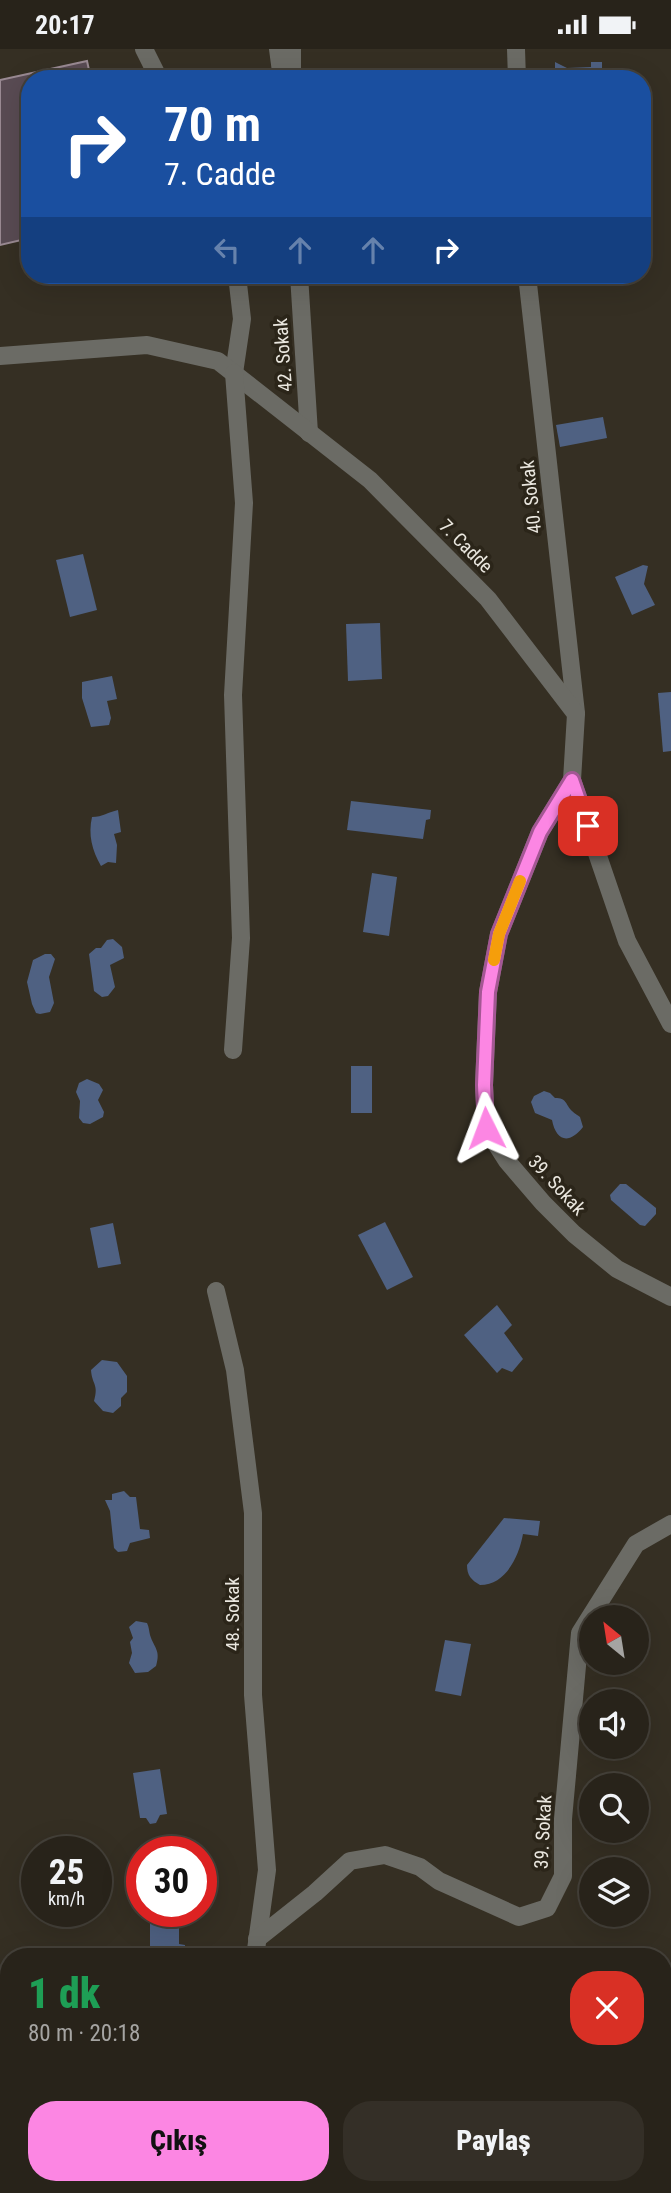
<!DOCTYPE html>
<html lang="tr">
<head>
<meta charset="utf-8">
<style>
  :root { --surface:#28231a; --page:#342f27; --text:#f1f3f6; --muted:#a5a4a2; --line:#444039; --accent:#fc86e3 }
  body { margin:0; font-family:"Roboto Condensed",sans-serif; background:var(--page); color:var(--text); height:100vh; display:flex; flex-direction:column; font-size:26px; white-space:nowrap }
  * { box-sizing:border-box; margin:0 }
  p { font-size:23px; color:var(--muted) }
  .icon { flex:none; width:38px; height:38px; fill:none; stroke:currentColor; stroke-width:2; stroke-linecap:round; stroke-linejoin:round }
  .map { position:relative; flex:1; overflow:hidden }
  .panel { position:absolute; left:0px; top:1899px; width:672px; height:247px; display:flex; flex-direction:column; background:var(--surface); border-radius:28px 28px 0 0; box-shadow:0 7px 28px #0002,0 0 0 2px var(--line) }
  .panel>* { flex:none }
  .hud { position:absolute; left:21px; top:21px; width:630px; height:214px; border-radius:28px; box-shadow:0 7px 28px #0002,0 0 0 2px var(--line); background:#1a4fa0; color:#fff; overflow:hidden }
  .needle { width:46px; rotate:330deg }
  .controls { position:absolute; left:579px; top:1556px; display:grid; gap:14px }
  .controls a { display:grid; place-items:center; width:70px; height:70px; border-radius:50%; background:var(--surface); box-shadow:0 7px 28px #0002,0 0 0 2px var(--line); font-size:35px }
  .speed { position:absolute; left:21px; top:1787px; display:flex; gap:14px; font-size:35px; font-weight:700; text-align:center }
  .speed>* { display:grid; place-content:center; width:91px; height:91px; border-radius:50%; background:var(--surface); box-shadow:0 7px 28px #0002,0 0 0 2px var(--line); line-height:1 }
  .speed small { font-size:18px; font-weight:400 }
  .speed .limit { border:10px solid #d22; background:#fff; color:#111 }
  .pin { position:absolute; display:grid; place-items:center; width:60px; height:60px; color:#fff; margin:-30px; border-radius:14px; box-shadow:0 4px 10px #0006 }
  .me { position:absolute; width:77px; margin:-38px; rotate:357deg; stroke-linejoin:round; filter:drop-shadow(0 0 5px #0008) }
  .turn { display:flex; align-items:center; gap:24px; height:147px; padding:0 28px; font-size:32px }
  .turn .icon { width:91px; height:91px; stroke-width:2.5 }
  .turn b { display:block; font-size:49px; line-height:60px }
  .lanes { display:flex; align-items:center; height:66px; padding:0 28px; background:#0003; justify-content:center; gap:35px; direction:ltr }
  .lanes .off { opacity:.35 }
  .round { display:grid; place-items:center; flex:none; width:74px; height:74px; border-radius:28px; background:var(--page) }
  .headline { display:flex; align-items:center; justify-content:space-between; height:119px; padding:0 28px }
  h1 { font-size:42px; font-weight:800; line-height:52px; color:#1e9e55 }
  .action { display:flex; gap:14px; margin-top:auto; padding:14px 28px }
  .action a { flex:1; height:80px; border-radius:28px; background:var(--accent); color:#111; font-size:28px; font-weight:800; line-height:80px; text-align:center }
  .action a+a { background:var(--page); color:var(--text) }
  .status { display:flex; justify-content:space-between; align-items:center; height:49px; padding:0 35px; background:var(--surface); direction:ltr }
  .status svg { height:19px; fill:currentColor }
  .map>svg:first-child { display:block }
  .water { fill:#4f6182 }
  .building { fill:#594b53; stroke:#9a8a93; stroke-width:2 }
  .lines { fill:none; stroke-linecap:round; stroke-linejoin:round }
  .service { stroke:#6b6b65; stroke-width:18 }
  .minor { stroke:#6b6b65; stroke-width:18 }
  .route-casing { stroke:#a45794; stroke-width:18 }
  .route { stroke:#fc86e3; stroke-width:12 }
  .slow { stroke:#f59e0b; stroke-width:12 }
  .labels { text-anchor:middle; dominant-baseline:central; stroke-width:7; stroke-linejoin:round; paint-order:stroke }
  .street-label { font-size:19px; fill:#eae7df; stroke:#2b2519 }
</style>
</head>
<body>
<div class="status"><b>20:17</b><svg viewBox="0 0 49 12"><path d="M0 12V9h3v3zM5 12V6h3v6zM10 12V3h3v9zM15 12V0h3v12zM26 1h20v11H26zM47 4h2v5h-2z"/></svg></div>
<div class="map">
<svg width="671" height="2144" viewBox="0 0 671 2144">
  <rect width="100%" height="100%" fill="#352f23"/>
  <g class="water">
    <path d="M555,13L567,19L591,18V13H602V30H555Z"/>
    <path d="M603,368L607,389L560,398L556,376Z"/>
    <path d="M83,505L97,561L70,568L56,511Z"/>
    <path d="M643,516L648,517L644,535L655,556L632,566L615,528Z"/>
    <path d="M380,574L382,630L348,632L346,575Z"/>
    <path d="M112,627L117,650L107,652L111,669L109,676L91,678L82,649V633Z"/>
    <path d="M671,643V702L663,703L658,644Z"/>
    <path d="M351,752L431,761L430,770L426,771L423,790L347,781Z"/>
    <path d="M118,761L121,783L114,785L117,796L116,814L108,813L101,817C92,801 88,786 92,768C103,768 108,763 118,761Z"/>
    <path d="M372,824L397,828L389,887L363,883Z"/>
    <path d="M113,890L122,898L124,909L110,916L115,938L108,947L102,948L94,942L89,905L96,899H101L107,891Z"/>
    <path d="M45,905H51L55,910L49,928L54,954L50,963L40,965L36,964L32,955L27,933L33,911Z"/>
    <rect x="351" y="1017" width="21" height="47"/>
    <path d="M87,1030L99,1035L103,1041L98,1051L104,1063L103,1068L90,1075L83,1074L79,1069L80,1052L76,1043L79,1034Z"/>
    <path d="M544,1042L550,1044L555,1049C567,1049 565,1055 572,1062C575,1065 578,1066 580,1068L583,1078C569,1096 556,1092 552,1071L535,1064L531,1053L534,1047Z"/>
    <path d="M620,1135H626L656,1159V1165L645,1177L640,1176L611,1151L610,1146Z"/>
    <path d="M385,1173L413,1228L387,1241L358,1186Z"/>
    <path d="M113,1174L121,1215L98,1219L90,1179Z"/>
    <path d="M497,1256L512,1276L504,1284L523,1310L512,1323L502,1319L497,1324L464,1286Z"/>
    <path d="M102,1311L117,1313L127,1327V1343L121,1349V1357L113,1364L103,1362L94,1352C99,1335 92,1336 91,1321Z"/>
    <path d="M124,1442L130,1448H136L140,1480L149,1481L150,1489L130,1494L127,1502L118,1503L114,1499L110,1462L105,1451H112V1445Z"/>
    <path d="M504,1469L540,1472L538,1487L523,1485C519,1507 506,1536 480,1536C471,1531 467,1526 467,1516Z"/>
    <path d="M136,1572L147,1574C149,1578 149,1582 150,1586C154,1599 161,1601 156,1617L148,1623L135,1624L129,1614L132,1604L130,1593L133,1589L129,1578Z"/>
    <path d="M445,1591L471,1595L461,1647L435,1642Z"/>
    <path d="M160,1720L167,1765L160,1766L156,1774L150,1775L146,1769H140L133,1724Z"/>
    <path d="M170,1866L179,1869V1895L185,1896V1907H150V1873L161,1874Z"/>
  </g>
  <path class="building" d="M87,12L91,30H30V189L0,196V31Z"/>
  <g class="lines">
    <g class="service">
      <path d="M144,0L159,30"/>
      <path d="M234,324L242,270L237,226"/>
    </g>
    <g class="minor">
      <path d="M278,0L282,30"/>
      <path d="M516,0L517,30"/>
      <path d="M292,30V0"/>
      <path d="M299,226L309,384"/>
      <path d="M527,226L576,664"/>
      <path d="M0,307L147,296L218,312L370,431L488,550L576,665L572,731L627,892L671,975"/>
      <path d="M572,731L540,783L499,885L488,943L484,1036L486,1079L507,1112L543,1154L574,1185L617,1220L671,1248"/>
      <path d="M233,1001L241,889L233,646L244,454L234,324"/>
      <path d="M216,1242L235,1321L253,1464V1646L267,1821L255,1908"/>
      <path d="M257,1890L315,1844L350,1812L385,1806L420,1818L439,1832L519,1868L547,1859L563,1827V1770L580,1584L636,1495L671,1475"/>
      <path d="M218,2144L219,2137"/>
      <path d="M667,2144L671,2136"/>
    </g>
  </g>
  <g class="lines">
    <defs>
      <path id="route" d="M486,1079L484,1036L488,943L499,885L540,783L572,731L588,777"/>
    </defs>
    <use href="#route" class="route-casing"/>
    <use href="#route" class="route"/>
    <path class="slow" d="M494,911L499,885L520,832"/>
  </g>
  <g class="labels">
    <g class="street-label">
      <text transform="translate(283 306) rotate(-94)">42. Sokak</text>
      <text transform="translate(531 448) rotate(-96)">40. Sokak</text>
      <text transform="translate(466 497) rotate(45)">7. Cadde</text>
      <text transform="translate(557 1136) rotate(47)">39. Sokak</text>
      <text transform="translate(232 1565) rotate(-90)">48. Sokak</text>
      <text transform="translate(543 1783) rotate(-87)">39. Sokak</text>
    </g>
  </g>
</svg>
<div class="controls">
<a><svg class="needle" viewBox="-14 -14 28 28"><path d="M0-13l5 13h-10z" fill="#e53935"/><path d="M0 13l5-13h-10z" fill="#a5a4a2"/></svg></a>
<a><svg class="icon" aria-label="sound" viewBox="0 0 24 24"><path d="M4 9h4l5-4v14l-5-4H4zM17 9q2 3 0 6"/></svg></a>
<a><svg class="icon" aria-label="search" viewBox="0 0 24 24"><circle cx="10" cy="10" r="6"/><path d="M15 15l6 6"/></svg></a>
<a><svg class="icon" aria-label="layers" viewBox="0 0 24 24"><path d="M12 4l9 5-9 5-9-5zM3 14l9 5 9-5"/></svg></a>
</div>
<div class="speed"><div>25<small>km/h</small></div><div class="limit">30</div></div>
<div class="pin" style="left:588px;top:777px;background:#d93025"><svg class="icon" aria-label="arrive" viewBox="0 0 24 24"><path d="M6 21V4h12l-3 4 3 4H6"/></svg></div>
<svg class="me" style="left:486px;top:1079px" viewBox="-20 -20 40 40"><path d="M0-17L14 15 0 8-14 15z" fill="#fc86e3" stroke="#fff" stroke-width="4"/></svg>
<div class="hud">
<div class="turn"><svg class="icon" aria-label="right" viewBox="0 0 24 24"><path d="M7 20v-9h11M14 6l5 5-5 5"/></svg><div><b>70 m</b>7. Cadde</div></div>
<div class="lanes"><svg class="icon off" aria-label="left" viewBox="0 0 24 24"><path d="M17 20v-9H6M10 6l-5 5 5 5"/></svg><svg class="icon off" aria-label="ahead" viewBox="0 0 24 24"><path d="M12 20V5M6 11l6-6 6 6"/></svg><svg class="icon off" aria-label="ahead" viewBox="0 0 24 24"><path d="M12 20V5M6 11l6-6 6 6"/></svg><svg class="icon" aria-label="right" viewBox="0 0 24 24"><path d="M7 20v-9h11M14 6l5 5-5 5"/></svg></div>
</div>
<section class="panel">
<div class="headline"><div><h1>1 dk</h1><p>80 m · 20:18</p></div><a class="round" style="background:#d93025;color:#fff"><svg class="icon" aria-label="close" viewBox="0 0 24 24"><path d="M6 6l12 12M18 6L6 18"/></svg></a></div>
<div class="action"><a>Çıkış</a><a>Paylaş</a></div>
</section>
</div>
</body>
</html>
